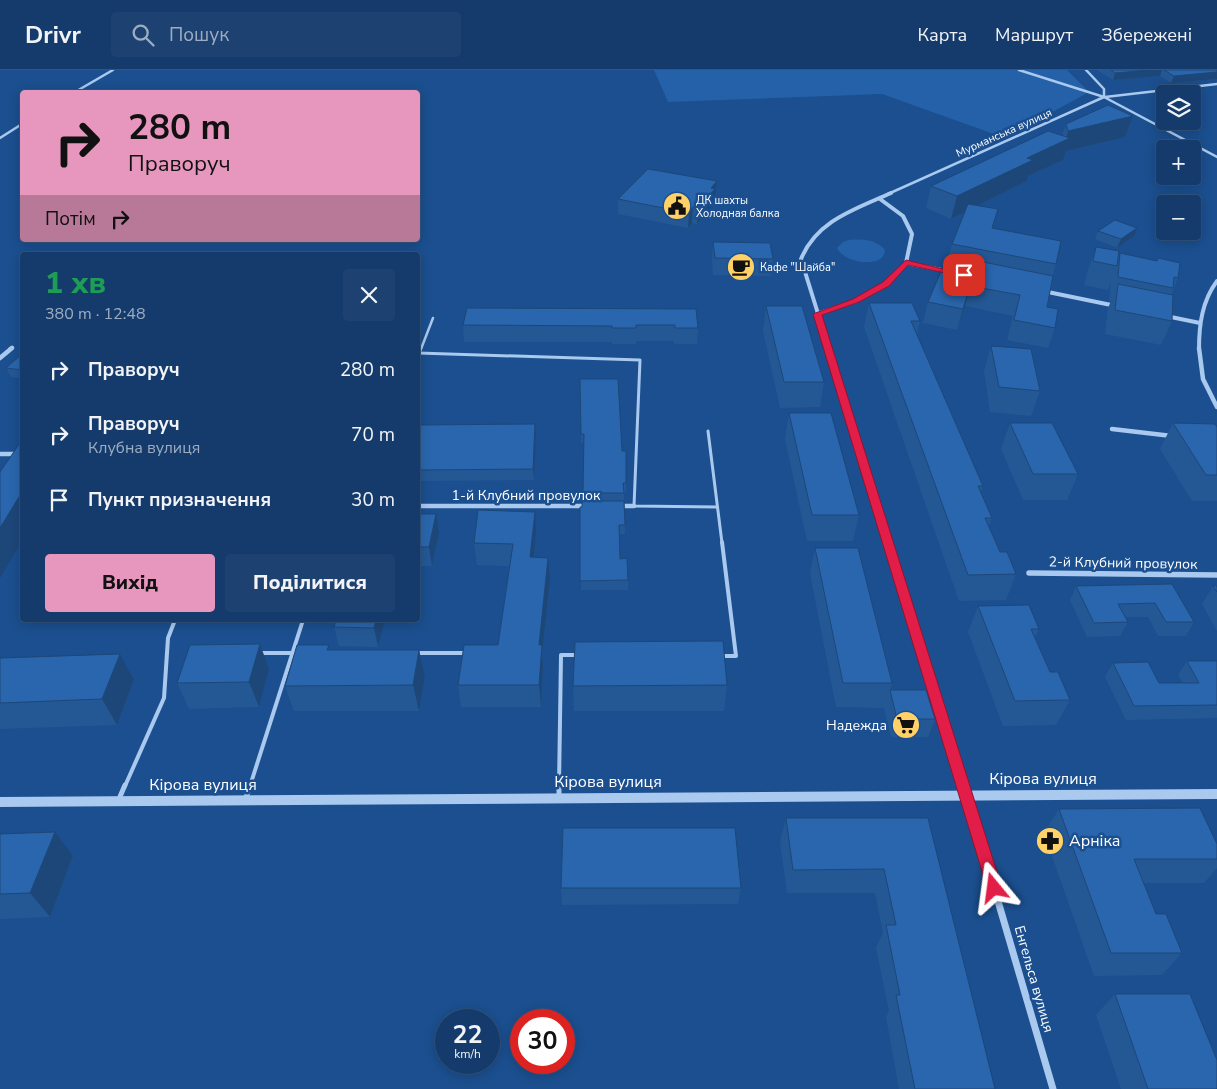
<!DOCTYPE html>
<html lang="uk">
<head>
<meta charset="utf-8">
<style>
  :root { --surface:#143b6b; --page:#1d4271; --text:#f1f3f6; --muted:#9dadc1; --line:#33557e; --accent:#e797bd }
  body { margin:0; font-family:"Nunito Sans",sans-serif; background:var(--page); color:var(--text); height:100vh; display:flex; flex-direction:column; font-size:19px; white-space:nowrap }
  * { box-sizing:border-box; margin:0 }
  p { font-size:16px; color:var(--muted) }
  .icon { flex:none; width:28px; height:28px; fill:none; stroke:currentColor; stroke-width:2; stroke-linecap:round; stroke-linejoin:round }
  .map { position:relative; flex:1; overflow:hidden }
  .panel { position:absolute; left:20px; top:182px; width:400px; height:370px; display:flex; flex-direction:column; background:var(--surface); border-radius:5px; box-shadow:0 2px 12px #0003,0 0 0 1px var(--line) }
  .panel>* { flex:none }
  .banner { position:absolute; left:20px; top:20px; width:400px; height:152px; border-radius:5px; box-shadow:0 2px 12px #0003,0 0 0 1px var(--line); background:#e797bd; color:#111; overflow:hidden }
  .buttons { position:absolute; left:1156px; top:15px; display:grid; gap:10px }
  .buttons a { display:grid; place-items:center; width:45px; height:45px; border-radius:5px; background:var(--surface); box-shadow:0 2px 12px #0003,0 0 0 1px var(--line); font-size:25px }
  .speed { position:absolute; left:435px; top:939px; display:flex; gap:10px; font-size:25px; font-weight:700; text-align:center }
  .speed>* { display:grid; place-content:center; width:65px; height:65px; border-radius:50%; background:var(--surface); box-shadow:0 2px 12px #0003,0 0 0 1px var(--line); line-height:1 }
  .speed small { font-size:12px; font-weight:400 }
  .speed .limit { border:8px solid #d22; background:#fff; color:#111 }
  .pin { position:absolute; display:grid; place-items:center; width:42px; height:42px; color:#fff; margin:-21px; border-radius:10px; box-shadow:0 2px 8px #0006 }
  .me { position:absolute; width:55px; margin:-28px; rotate:344deg; stroke-linejoin:round; filter:drop-shadow(0 0 4px #0008) }
  .turn { display:flex; align-items:center; gap:18px; height:105px; padding:0 25px; font-size:22px }
  .turn .icon { width:65px; height:65px; stroke-width:2.5 }
  .turn b { display:block; font-size:35px; line-height:42px }
  .then { display:flex; align-items:center; height:48px; padding:0 25px; background:#0003; gap:10px; font-size:19px }
  .round { display:grid; place-items:center; flex:none; width:52px; height:52px; border-radius:5px; background:var(--page) }
  .headline { display:flex; align-items:center; justify-content:space-between; height:85px; padding:0 25px }
  h1 { font-size:30px; font-weight:800; line-height:38px; color:#1e9e55 }
  .button { display:flex; gap:10px; margin-top:auto; padding:10px 25px }
  .button a { flex:1; height:58px; border-radius:5px; background:var(--accent); color:#111; font-size:20px; font-weight:800; line-height:58px; text-align:center }
  .button a+a { background:var(--page); color:var(--text) }
  ul { padding:0; list-style:none }
  li { display:flex; align-items:center; gap:15px; height:65px; padding:0 25px }
  li div { flex:1 }
  li b { display:block; font-size:19px }
  li em { font-style:normal }
  header { display:flex; align-items:center; gap:30px; box-sizing:border-box; height:70px; padding:0 25px; background:var(--surface); border-bottom:1px solid var(--line) }
  header strong { font-size:24px }
  nav { display:flex; gap:28px; margin-inline-start:auto; font-size:18px }
  .search { width:350px; height:45px; background:var(--page); display:flex; align-items:center; gap:12px; box-sizing:border-box; padding:0 18px; border-radius:5px; color:var(--muted); font-size:19px }
  .map>svg:first-child { display:block }
  .green { fill:#2461a8 }
  .lines { fill:none; stroke-linecap:round; stroke-linejoin:round }
  .service-far3 { stroke:#a9c9ee; stroke-width:2.5 }
  .service-far2 { stroke:#a9c9ee; stroke-width:3 }
  .service-far1 { stroke:#a9c9ee; stroke-width:4 }
  .service { stroke:#a9c9ee; stroke-width:5 }
  .minor-far4 { stroke:#a9c9ee; stroke-width:2.5 }
  .minor-far3 { stroke:#a9c9ee; stroke-width:4 }
  .minor-far2 { stroke:#a9c9ee; stroke-width:4.5 }
  .minor-far1 { stroke:#a9c9ee; stroke-width:5.5 }
  .minor { stroke:#a9c9ee; stroke-width:7 }
  .tertiary { fill:#a9c9ee; fill-rule:evenodd }
  .wall { fill:#245895 }
  .shaded-wall { fill:#1d4779 }
  .building { fill:#2a66ad; stroke:#1d4779 }
  .route { fill:#e11d48; stroke:#92132f }
  .labels { text-anchor:middle; dominant-baseline:central; stroke-width:5; stroke-linejoin:round; paint-order:stroke }
  .far-street-label { font-size:11px; fill:#fff; stroke:#1b4f8f }
  .far-poi-label { font-size:11px; fill:#fff; stroke:#1b4f8f; text-anchor:start }
  .street-label { font-size:14px; fill:#fff; stroke:#1b4f8f }
  .poi-label { font-size:14px; fill:#fff; stroke:#1b4f8f; text-anchor:end }
  .near-street-label { font-size:16px; fill:#fff; stroke:#1b4f8f }
  .near-poi-label { font-size:16px; fill:#fff; stroke:#1b4f8f; text-anchor:start }
</style>
</head>
<body>
<header>
<strong>Drivr</strong>
<div class="search"><svg class="icon" aria-label="search" viewBox="0 0 24 24"><circle cx="10" cy="10" r="6"/><path d="M15 15l6 6"/></svg>Пошук</div>
<nav><a>Карта</a><a>Маршрут</a><a>Збережені</a></nav>
</header>
<div class="map">
<svg width="1217" height="1019" viewBox="0 0 1217 1019">
  <rect width="100%" height="100%" fill="#1b4f8f"/>
  <g class="green">
    <path d="M654,0H1067L1089,22L1005,68L882,24L668,32Z"/>
    <path d="M848,170C861,169 876,169 885,180C884,200 843,193 837,178L843,172Z"/>
  </g>
  <g class="lines">
    <path class="service-far3" d="M421,279L433,248"/>
    <g class="service-far2">
      <path d="M418,283L640,290L634,436L717,437"/>
      <path d="M418,286L421,278"/>
      <path d="M708,361L722,473"/>
    </g>
    <g class="service-far1">
      <path d="M259,583H297"/>
      <path d="M417,583H467"/>
      <path d="M721,586H736L722,472"/>
      <path d="M125,716L164,628L168,568L175,550"/>
      <path d="M250,716L303,550"/>
      <path d="M559,716L561,585H579"/>
    </g>
    <g class="service">
      <path d="M559,727V715"/>
      <path d="M246,728L250,715"/>
      <path d="M119,729L125,715"/>
    </g>
    <g class="minor-far4">
      <path d="M1019,0L1104,27L1217,87"/>
      <path d="M75,22L113,0"/>
      <path d="M1105,27L1217,14"/>
      <path d="M0,68L22,54"/>
      <path d="M888,124L1104,27V19L1086,0"/>
    </g>
    <g class="minor-far3">
      <path d="M906,193L947,201"/>
      <path d="M1043,221L1116,236"/>
      <path d="M817,244L856,231L886,214L906,193L912,164L903,146L880,129"/>
      <path d="M1166,246L1200,253"/>
      <path d="M10,279L12,278"/>
      <path d="M829,279L801,189C817,150 856,139 891,123"/>
      <path d="M1199,279C1199,255 1202,231 1217,211"/>
    </g>
    <g class="minor-far2">
      <path d="M829,278L889,473"/>
      <path d="M1199,278L1203,309L1217,337"/>
      <path d="M0,288L12,278"/>
      <path d="M1112,359L1172,366"/>
      <path d="M0,384H22"/>
      <path d="M418,436H589"/>
      <path d="M617,436H634"/>
    </g>
    <g class="minor-far1">
      <path d="M889,472L965,716"/>
      <path d="M1029,503L1217,505"/>
    </g>
    <path class="minor" d="M964,715L1053,1019"/>
    <path class="tertiary" d="M1217,719V729L0,737V727Z"/>
  </g>
  <g class="wall">
    <path d="M1097,0H1217V9L1171,13L1160,6L1113,10Z"/>
    <path d="M1133,46L1125,67L1066,81L1063,90L1028,106L1027,111L977,136L992,158L1056,194L1053,205L1047,237L1055,258L1048,278L1007,270L1013,246L965,236L957,260L923,253L928,232L949,185L952,174L965,142L951,149L926,138L931,116L1062,66L1066,54Z"/>
    <path d="M717,111L714,134L697,154L692,153L688,158L618,144V129Z"/>
    <path d="M1098,161L1134,166L1117,178L1095,169Z"/>
    <path d="M713,172L773,189L771,206L713,205L712,188Z"/>
    <path d="M1096,177L1118,189L1120,183L1178,208L1171,225L1172,251L1161,275L1105,264L1108,238L1111,231H1109L1111,212L1108,220L1084,215L1088,200Z"/>
    <path d="M869,233L920,251L917,265L983,416L981,422L992,448L989,456L1000,482L1016,504L1006,530L959,531L864,257Z"/>
    <path d="M766,236L824,312L820,337L780,338L763,261Z"/>
    <path d="M696,239L698,258L697,274H674V271H636V274H612V272H464L463,255Z"/>
    <path d="M991,276L1040,321L1031,346L990,342L984,301Z"/>
    <path d="M22,284V308L11,307L6,298Z"/>
    <path d="M580,309L622,381H626V422H624L625,464H619L620,489L628,510V520H581L580,437H582L583,431L584,373H581Z"/>
    <path d="M789,343L859,445L853,471H807L785,369Z"/>
    <path d="M1010,353L1078,404L1067,430H1023L1001,379Z"/>
    <path d="M1173,353L1217,357V431H1192L1160,379Z"/>
    <path d="M535,354L536,365L534,410L418,411V355Z"/>
    <path d="M418,444L439,463L432,496H418Z"/>
    <path d="M536,463L534,488L550,510L542,583L543,597L541,637H461L458,615L498,575L509,496L477,495L474,473Z"/>
    <path d="M815,478L892,613L890,620L935,649L928,667H891L884,638L836,637L810,503Z"/>
    <path d="M22,506V522L18,514Z"/>
    <path d="M1172,514L1194,552L1186,566H1158L1148,547H1125L1128,552L1120,566L1087,567L1070,530L1076,516Z"/>
    <path d="M1213,516H1217V561L1202,534Z"/>
    <path d="M978,536L1039,559L1035,567L1050,602L1070,630L1056,655L1003,656L968,562Z"/>
    <path d="M385,550L378,577L339,576L334,557Z"/>
    <path d="M331,580H419L425,606L419,641H294L285,616Z"/>
    <path d="M0,588L134,610L117,655L0,659Z"/>
    <path d="M1187,591H1217V648L1126,650L1105,607L1113,593L1159,613H1183L1178,605Z"/>
    <path d="M269,599L259,637L189,639L177,613Z"/>
    <path d="M727,615L724,641H574L573,616Z"/>
    <path d="M1059,739L1217,774V798L1204,813H1144L1156,844L1182,883L1162,905L1094,906L1044,763Z"/>
    <path d="M786,748H928L995,1019H899L886,947L889,941L876,878L883,863L875,823H787L780,772Z"/>
    <path d="M0,764L73,786L50,847L0,849Z"/>
    <path d="M561,818H741L738,834L562,835Z"/>
    <path d="M1115,924L1217,1019H1121L1096,945Z"/>
  </g>
  <g class="shaded-wall">
    <path d="M1150,0H1162L1160,6L1113,10L1115,3Z"/>
    <path d="M1217,2V9L1171,13L1174,6Z"/>
    <path d="M1133,46L1125,67L1066,81L1063,90L1028,106L1027,111L951,149L957,126L1027,88L1066,70L1068,61Z"/>
    <path d="M717,111L714,134L697,154L698,138L711,118Z"/>
    <path d="M693,137L692,153L688,158L689,143Z"/>
    <path d="M1137,158L1134,166L1117,178L1121,169Z"/>
    <path d="M970,216L965,236L957,260L963,239Z"/>
    <path d="M535,354L536,365L534,410L533,399Z"/>
    <path d="M22,422V471L0,508V458Z"/>
    <path d="M535,442L536,463L532,509L530,487Z"/>
    <path d="M436,444L439,463L432,496L429,477Z"/>
    <path d="M548,488L550,510L542,583L543,597L541,637L539,615V575Z"/>
    <path d="M376,550H385L378,577L374,558Z"/>
    <path d="M260,574L269,599L259,637L249,612Z"/>
    <path d="M419,580L425,606L419,641L413,615Z"/>
    <path d="M120,584L134,610L117,655L102,629Z"/>
    <path d="M55,762L73,786L50,847L30,823Z"/>
  </g>
  <g class="building">
    <path d="M1111,0H1150L1115,3Z"/>
    <path d="M1164,0H1217V2L1174,6Z"/>
    <path d="M1108,35L1133,46L1068,61L1066,54Z"/>
    <path d="M1048,61L1070,68L1027,88L1033,90L957,126L931,116Z"/>
    <path d="M648,99L717,111L711,118L715,119L698,138L693,137L689,143L618,129Z"/>
    <path d="M968,134L998,139L992,158L1061,171L1056,194L952,174Z"/>
    <path d="M1115,150L1137,158L1121,169L1098,161Z"/>
    <path d="M713,172L770,173L773,189L715,188Z"/>
    <path d="M1096,177L1119,181L1117,196L1093,191Z"/>
    <path d="M1120,183L1157,191L1158,188L1180,193L1178,208L1174,207L1173,218L1118,207Z"/>
    <path d="M948,185L1053,206L1047,237L1058,239L1055,258L1014,250L1020,225L970,216L963,239L928,232Z"/>
    <path d="M1118,214L1173,225L1172,251L1115,240Z"/>
    <path d="M869,233H912L920,251H911L983,416H978L992,448H985L1000,482H1007L1016,504L968,505Z"/>
    <path d="M766,236H802L824,312H784Z"/>
    <path d="M467,238L696,239L698,258H675V255H636V258H612V256L463,255Z"/>
    <path d="M991,276L1031,279L1040,321L999,317Z"/>
    <path d="M22,284V300L6,298Z"/>
    <path d="M580,309H618L622,381H626V413H623L624,423H583L584,364H581Z"/>
    <path d="M789,343H831L859,445H812Z"/>
    <path d="M1010,353H1052L1078,404H1033Z"/>
    <path d="M1173,353L1215,354L1217,357V405H1206Z"/>
    <path d="M535,354L533,399L418,400V355Z"/>
    <path d="M22,370V422L0,458V402Z"/>
    <path d="M582,431H624L625,455H619L620,489L627,488L628,510L580,511V437H582Z"/>
    <path d="M478,440L535,442L530,487L548,488L539,575H542L539,615H458L464,575H498L513,474L474,473Z"/>
    <path d="M418,444H436L429,477H418Z"/>
    <path d="M815,478H858L892,613H843Z"/>
    <path d="M22,506V514H18Z"/>
    <path d="M1172,514L1194,552H1166L1155,533L1118,534L1128,552L1094,553L1076,516Z"/>
    <path d="M1213,516H1217V522Z"/>
    <path d="M1029,535L1039,559H1031L1050,602H1058L1070,630L1015,631L978,536Z"/>
    <path d="M336,550H376L374,558L334,557Z"/>
    <path d="M723,571L727,615L573,616L575,572Z"/>
    <path d="M260,574L249,612L177,613L190,575Z"/>
    <path d="M297,575H329L327,580H419L413,615L285,616Z"/>
    <path d="M120,584L102,629L0,633V588Z"/>
    <path d="M1187,591H1217V635L1134,636L1113,593L1148,592L1159,613H1199Z"/>
    <path d="M890,620H926L935,649H897Z"/>
    <path d="M1200,738L1217,774V789H1134L1156,844H1166L1182,883H1111L1059,739Z"/>
    <path d="M786,748H928L995,1019H915L896,925H900L886,855H896L884,799L793,800Z"/>
    <path d="M563,758H735L741,818H561Z"/>
    <path d="M55,762L30,823L0,824V764Z"/>
    <path d="M1115,924H1190L1217,990V1019H1148Z"/>
  </g>
  <path class="route" d="M906,190L968,205L964,207L908,195L889,216L859,232L822,245L1002,818L1000,822L994,825L989,822L987,818L813,244L853,229L883,212Z"/>
  <defs>
    <symbol id="civic-disc" viewBox="-11 -11 22 22"><circle r="9.5" fill="#ffd166" stroke="#1b4f8f"/><path d="M-.6-6.5H3V-4.5H.6V-3L4-1V1h2V6H-6V1h2V-1L-.6-3ZM-1.2 2.5V6h2.4V2.5Z" fill="#111"/></symbol>
    <symbol id="cafe-disc" viewBox="-11 -11 22 22"><circle r="9.5" fill="#ffd166" stroke="#1b4f8f"/><path d="M-5.5-4.5H6V0H3Q3 3.5 0 3.5H-2.5Q-5.5 3.5-5.5 0ZM3-3.2v2h1.7v-2ZM-6 4.5H4V6H-6Z" fill="#111"/></symbol>
    <symbol id="supermarket-disc" viewBox="-11 -11 22 22"><circle r="9.5" fill="#ffd166" stroke="#1b4f8f"/><path d="M-6-5.5h2.5l.6 2H6L4.5 2H-2.5L-4.4-4H-6ZM-1.5 3.2a1.3 1.3 0 1 0 .1 0ZM3 3.2a1.3 1.3 0 1 0 .1 0Z" fill="#111"/></symbol>
    <symbol id="pharmacy-disc" viewBox="-11 -11 22 22"><circle r="9.5" fill="#ffd166" stroke="#1b4f8f"/><path d="M-2-6h4v4h4v4h-4v4h-4v-4h-4v-4h4Z" fill="#111"/></symbol>
  </defs>
  <g fill-rule="evenodd">
    <use href="#civic-disc" x="661" y="120" width="32" height="32"/>
    <use href="#cafe-disc" x="725" y="181" width="32" height="32"/>
    <use href="#supermarket-disc" x="890" y="639" width="32" height="32"/>
    <use href="#pharmacy-disc" x="1034" y="755" width="32" height="32"/>
  </g>
  <g class="labels">
    <g class="far-street-label">
      <text transform="translate(1004 63) rotate(-24)">Мурманська вулиця</text>
    </g>
    <g class="far-poi-label">
      <text x="696" y="130">ДК шахты<tspan x="696" dy="13">Холодная балка</tspan></text>
      <text x="760" y="197">Кафе "Шайба"</text>
    </g>
    <g class="street-label">
      <text x="526" y="425">1-й Клубний провулок</text>
      <text transform="translate(1123 493) rotate(1)">2-й Клубний провулок</text>
      <text transform="translate(1034 909) rotate(74)">Енгельса вулиця</text>
    </g>
    <g class="poi-label">
      <text x="887" y="655">Надежда</text>
    </g>
    <g class="near-street-label">
      <text x="1043" y="709">Кірова вулиця</text>
      <text x="608" y="712">Кірова вулиця</text>
      <text x="203" y="715">Кірова вулиця</text>
    </g>
    <g class="near-poi-label">
      <text x="1069" y="771">Арніка</text>
    </g>
  </g>
</svg>
<div class="buttons">
<a><svg class="icon" aria-label="layers" viewBox="0 0 24 24"><path d="M12 4l9 5-9 5-9-5zM3 14l9 5 9-5"/></svg></a>
<a>+</a>
<a>−</a>
</div>
<div class="speed"><div>22<small>km/h</small></div><div class="limit">30</div></div>
<div class="pin" style="left:964px;top:205px;background:#d93025"><svg class="icon" aria-label="arrive" viewBox="0 0 24 24"><path d="M6 21V4h12l-3 4 3 4H6"/></svg></div>
<svg class="me" style="left:994px;top:818px" viewBox="-20 -20 40 40"><path d="M0-17L14 15 0 8-14 15z" fill="#e11d48" stroke="#fff" stroke-width="4"/></svg>
<div class="banner">
<div class="turn"><svg class="icon" aria-label="right" viewBox="0 0 24 24"><path d="M7 20v-9h11M14 6l5 5-5 5"/></svg><div><b>280 m</b>Праворуч</div></div>
<div class="then">Потім<svg class="icon" aria-label="right" viewBox="0 0 24 24"><path d="M7 20v-9h11M14 6l5 5-5 5"/></svg></div>
</div>
<section class="panel">
<div class="headline"><div><h1>1 хв</h1><p>380 m · 12:48</p></div><a class="round"><svg class="icon" aria-label="close" viewBox="0 0 24 24"><path d="M6 6l12 12M18 6L6 18"/></svg></a></div>
<ul>
<li><svg class="icon" aria-label="right" viewBox="0 0 24 24"><path d="M7 20v-9h11M14 6l5 5-5 5"/></svg><div><b>Праворуч</b></div><em>280 m</em></li>
<li><svg class="icon" aria-label="right" viewBox="0 0 24 24"><path d="M7 20v-9h11M14 6l5 5-5 5"/></svg><div><b>Праворуч</b><p>Клубна вулиця</p></div><em>70 m</em></li>
<li><svg class="icon" aria-label="arrive" viewBox="0 0 24 24"><path d="M6 21V4h12l-3 4 3 4H6"/></svg><div><b>Пункт призначення</b></div><em>30 m</em></li>
</ul>
<div class="button"><a>Вихід</a><a>Поділитися</a></div>
</section>
</div>
</body>
</html>
